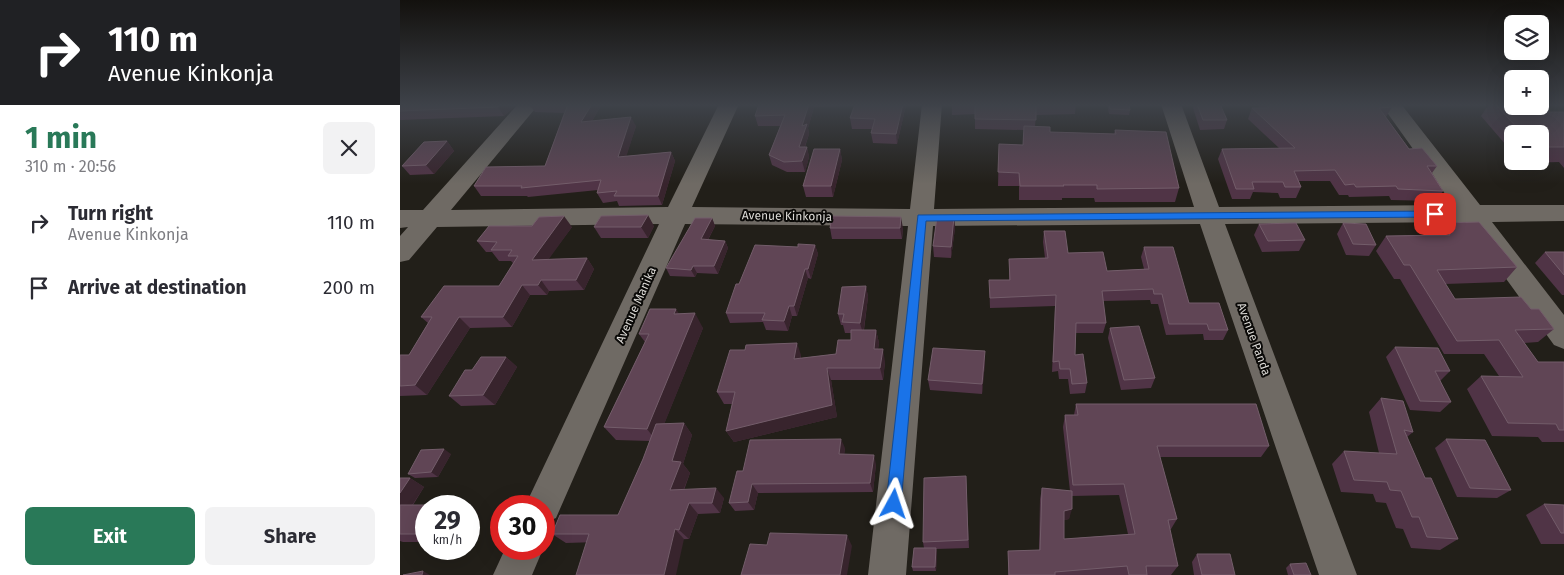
<!DOCTYPE html>
<html lang="en">
<head>
<meta charset="utf-8">
<style>
  :root { --surface:#fff; --page:#f2f2f3; --text:#2b2b33; --muted:#7c7c81; --accent:#297958 }
  body { margin:0; font-family:"Fira Sans",sans-serif; background:var(--page); color:var(--text); height:100vh; display:flex; flex-direction:column; font-size:19px; white-space:nowrap }
  * { box-sizing:border-box; margin:0 }
  p { font-size:16px; color:var(--muted) }
  .icon { flex:none; width:28px; height:28px; fill:none; stroke:currentColor; stroke-width:2; stroke-linecap:round; stroke-linejoin:round }
  .map { position:relative; flex:1; overflow:hidden }
  .sheet { display:flex; flex-direction:column; background:var(--surface); width:400px }
  .sheet>* { flex:none }
  .banner { background:#202124; color:#fff; overflow:hidden }
  .fabs { position:absolute; left:1104px; top:15px; display:grid; gap:10px }
  .fabs a { display:grid; place-items:center; width:45px; height:45px; border-radius:8px; background:var(--surface); box-shadow:0 5px 20px #0002; font-size:25px }
  .speed { position:absolute; left:15px; top:495px; display:flex; gap:10px; font-size:25px; font-weight:700; text-align:center }
  .speed>* { display:grid; place-content:center; width:65px; height:65px; border-radius:50%; background:var(--surface); box-shadow:0 5px 20px #0002; line-height:1 }
  .speed small { font-size:12px; font-weight:400 }
  .speed .limit { border:8px solid #d22; background:#fff; color:#111 }
  .pin { position:absolute; display:grid; place-items:center; width:42px; height:42px; color:#fff; margin:-21px; border-radius:10px; box-shadow:0 2px 8px #0006 }
  .me { position:absolute; width:55px; margin:-28px; rotate:5deg; stroke-linejoin:round; filter:drop-shadow(0 0 4px #0008) }
  .turn { display:flex; align-items:center; gap:18px; height:105px; padding:0 25px; font-size:22px }
  .turn .icon { width:65px; height:65px; stroke-width:2.5 }
  .turn b { display:block; font-size:35px; line-height:42px }
  .round { display:grid; place-items:center; flex:none; width:52px; height:52px; border-radius:8px; background:var(--page) }
  .headline { display:flex; align-items:center; justify-content:space-between; height:85px; padding:0 25px }
  h1 { font-size:30px; font-weight:700; line-height:38px; color:var(--accent) }
  .action { display:flex; gap:10px; margin-top:auto; padding:10px 25px }
  .action a { flex:1; height:58px; border-radius:8px; background:var(--accent); color:#fff; font-size:20px; font-weight:700; line-height:58px; text-align:center }
  .action a+a { background:var(--page); color:var(--text) }
  ul { padding:0; list-style:none }
  li { display:flex; align-items:center; gap:15px; height:65px; padding:0 25px }
  li div { flex:1 }
  li b { display:block; font-size:19px }
  li em { font-style:normal }
  main { display:flex; flex:1; min-height:0 }
  .map>svg:first-child { display:block }
  .lines { fill:none; stroke-linecap:round; stroke-linejoin:round }
  .minor { fill:#6f6a64; fill-rule:evenodd }
  .wall { fill:#503446; fill-rule:evenodd }
  .shaded-wall { fill:#38242d }
  .building { fill:#604555; stroke:#735d6a }
  .route { fill:#1a73e8; stroke:#114b97 }
  .labels { text-anchor:middle; dominant-baseline:central; stroke-width:4; stroke-linejoin:round; paint-order:stroke }
  .street-label { font-size:12px; fill:#dcdad6; stroke:#0a0907 }
</style>
</head>
<body>
<main>
<section class="sheet">
<div class="banner">
<div class="turn"><svg class="icon" aria-label="right" viewBox="0 0 24 24"><path d="M7 20v-9h11M14 6l5 5-5 5"/></svg><div><b>110 m</b>Avenue Kinkonja</div></div>
</div>
<div class="headline"><div><h1>1 min</h1><p>310 m · 20:56</p></div><a class="round"><svg class="icon" aria-label="close" viewBox="0 0 24 24"><path d="M6 6l12 12M18 6L6 18"/></svg></a></div>
<ul>
<li><svg class="icon" aria-label="right" viewBox="0 0 24 24"><path d="M7 20v-9h11M14 6l5 5-5 5"/></svg><div><b>Turn right</b><p>Avenue Kinkonja</p></div><em>110 m</em></li>
<li><svg class="icon" aria-label="arrive" viewBox="0 0 24 24"><path d="M6 21V4h12l-3 4 3 4H6"/></svg><div><b>Arrive at destination</b></div><em>200 m</em></li>
</ul>
<div class="action"><a>Exit</a><a>Share</a></div>
</section>
<div class="map">
<svg width="1164" height="575" viewBox="0 0 1164 575">
  <rect width="100%" height="100%" fill="#221f19"/>
  <g class="lines">
    <g class="minor">
      <path d="M118,104H139L51,210L268,207L319,104H339L292,207L510,209L522,104H542L534,209L794,207L761,104H781L819,207L1053,205L981,104H1001L1080,205H1164V221L1092,222L1164,315V349L1154,345L1065,222L825,224L957,575H919L800,224L533,226L506,575H468L508,226L285,224L156,518L144,523V506H125L259,224L37,227L9,260L0,262V236L8,227L0,228V210H23Z"/>
      <path d="M105,549H143L132,575H93Z"/>
    </g>
  </g>
  <g class="wall">
    <path d="M0,104H117L104,116L0,120Z"/>
    <path d="M129,104H202L192,121L236,126L226,156L271,152L275,161L262,205L219,206L217,201L203,203L197,193L198,190L128,197L127,196H81L74,186L145,166L164,113L135,112Z"/>
    <path d="M359,104H506V105L497,144L473,143L471,133L472,129H452L450,118L454,106L414,107L408,128L409,134L405,147H407L409,157L405,172H387L372,165L369,155L380,126H358L355,116Z"/>
    <path d="M552,104H676L675,114L636,115L635,126L650,132L714,134L715,130L779,188L775,202H695L694,198H662V200H619V186H598L599,144L623,145L624,130L575,129V114L552,115Z"/>
    <path d="M707,104H729L730,110L729,115L709,114Z"/>
    <path d="M794,104H820L827,120L824,129L800,130L793,108Z"/>
    <path d="M857,104H989L992,107L986,117L1009,149L1037,166L1032,173L1043,191L1036,201L991,200L989,196L949,197L948,195H939L930,181H899L901,187L896,198H880L878,193L853,192L850,199H832L818,159L822,149L879,148L848,119L852,108H859Z"/>
    <path d="M1089,104H1112L1144,112H1164V168L1159,162L1122,163L1121,161H1140V134H1112V152L1081,116Z"/>
    <path d="M47,141L54,151L34,174L10,175L2,166Z"/>
    <path d="M440,149L442,160L433,197H406L403,186Z"/>
    <path d="M554,217L555,228L551,258L534,257L533,246Z"/>
    <path d="M312,218L315,226L308,240L325,241L328,248L318,274L297,273L295,277L270,276L266,268Z"/>
    <path d="M943,223L976,245L969,256L946,255L937,234Z"/>
    <path d="M1041,223L1117,267L1104,282L1045,284L1055,299L1131,309L1154,329L1138,342L1124,343L1138,362H1164V442H1142L1138,437L1092,436L1067,389L1081,376H1099L1084,354H1044L1000,279H994L976,251L986,236L1032,235Z"/>
    <path d="M859,224L905,240L899,251L862,252L854,235Z"/>
    <path d="M254,226L248,238H201L194,227Z"/>
    <path d="M172,227L148,259L187,258L194,269L184,290L149,291L147,295H130L112,327L70,328L27,395L0,396V355H9L28,323L21,317L99,286L113,263L111,261H99L92,252H86L77,241Z"/>
    <path d="M430,228H503L502,239H432Z"/>
    <path d="M644,231L668,253L707,271L744,269L741,257L744,247L789,303L828,330L823,340H804L803,334L766,335L758,304H751L750,300L703,301L706,323L703,333H676L675,355L687,383L685,393L670,394L668,379H659L658,371L652,372L655,306L590,308L589,280H609V259L645,258L643,242Z"/>
    <path d="M415,245L418,254L411,279L408,278L397,316H392L388,331L366,330L363,322L330,323L326,313L339,284L398,247Z"/>
    <path d="M1145,252H1164V295H1162L1135,263Z"/>
    <path d="M466,286L468,297L464,330H476L479,343L478,349L485,362L483,380H431L437,417L334,442L326,431L332,404H324L317,392L401,355V358L436,354L451,340V333H445L443,325H441L438,314Z"/>
    <path d="M279,314L303,328L264,424L284,423L292,435L283,464L290,473L284,490L324,498L320,513L298,514L289,539L166,543L152,534L218,515L243,459L250,441L216,440L204,427L245,342L239,334Z"/>
    <path d="M710,328L755,378L751,388L721,390L708,338Z"/>
    <path d="M995,347L1050,371L1040,381L1051,402L1040,412L1010,410L986,357Z"/>
    <path d="M106,357L117,367L95,405L61,406L49,396L72,370Z"/>
    <path d="M585,362L582,394L530,390L528,380Z"/>
    <path d="M981,398L1013,432L1007,437L1025,478L1058,539L1040,550L1011,548L1003,529L996,528L986,503L976,502L973,494L941,492L932,464L944,451L979,453L969,412Z"/>
    <path d="M676,404L869,446L861,457H760L777,519L771,529H770L778,566L771,575H608V551L639,550L640,499L642,488L670,491L663,427L665,415H674ZM719,495L728,534L664,539V520L669,519L672,496Z"/>
    <path d="M1046,439L1111,490L1097,498L1057,497L1035,448Z"/>
    <path d="M445,448L444,455L476,464L473,492L358,493L354,510L335,511L329,503L343,471Z"/>
    <path d="M51,454L38,477L15,478L8,474Z"/>
    <path d="M566,476L569,548L536,549L537,552L536,571H513L512,567L524,548L523,542Z"/>
    <path d="M0,478H10L24,487L13,505L26,506V542H3L0,541Z"/>
    <path d="M1144,504L1164,505V544H1141L1126,515Z"/>
    <path d="M797,554L835,575H794L792,562Z"/>
    <path d="M890,564L911,575H888L886,568Z"/>
  </g>
  <g class="shaded-wall">
    <path d="M101,104H117L104,116L98,107Z"/>
    <path d="M192,104H202L186,131L181,122Z"/>
    <path d="M409,104H413L414,107L408,128L409,134L401,157L399,147L402,126Z"/>
    <path d="M503,104H506V105L497,144L496,134Z"/>
    <path d="M231,117L236,126L223,167L218,157Z"/>
    <path d="M47,141L54,151L34,174L26,165Z"/>
    <path d="M407,147L409,157L405,172L402,161Z"/>
    <path d="M440,149L442,160L433,197L431,186Z"/>
    <path d="M271,152L275,161L262,205L258,196Z"/>
    <path d="M248,215L254,226L248,238L241,227Z"/>
    <path d="M164,216L172,227L141,270L132,260Z"/>
    <path d="M501,217L503,228L502,239L500,228Z"/>
    <path d="M554,217L555,228L551,258V247Z"/>
    <path d="M312,218L315,226L304,247L301,239Z"/>
    <path d="M325,241L328,248L318,274L314,266Z"/>
    <path d="M415,245L418,254L411,279L408,269Z"/>
    <path d="M187,258L194,269L184,290L176,280Z"/>
    <path d="M293,266L297,273L295,277L291,270Z"/>
    <path d="M405,269L408,278L397,316L394,306Z"/>
    <path d="M141,280L149,291L147,295L138,285Z"/>
    <path d="M122,285L130,295L112,327L103,317Z"/>
    <path d="M466,286L468,297L463,334L460,323Z"/>
    <path d="M389,306L392,316L388,331L384,321Z"/>
    <path d="M276,309L285,323L274,314Z"/>
    <path d="M295,313L303,328L257,442L247,429Z"/>
    <path d="M59,317L70,328L27,395L15,385Z"/>
    <path d="M476,330L479,343L476,362L474,349Z"/>
    <path d="M397,343L401,355L399,372L394,359Z"/>
    <path d="M483,349L485,362L483,380L480,368Z"/>
    <path d="M585,351V362L582,394V384Z"/>
    <path d="M106,357L117,367L95,405L83,395Z"/>
    <path d="M427,368L431,380L437,417L334,442L326,431Z"/>
    <path d="M284,423L292,435L283,464L290,473L279,501L270,490L272,461Z"/>
    <path d="M441,439L445,448L443,464L439,454Z"/>
    <path d="M44,449L51,454L38,477L31,472Z"/>
    <path d="M474,455L476,464L473,492L470,483Z"/>
    <path d="M10,478L24,487L7,513L0,509V493Z"/>
    <path d="M352,484L358,493L354,510L348,502Z"/>
    <path d="M316,488L324,498L320,513L312,503Z"/>
    <path d="M289,503L298,514L289,539L279,530Z"/>
    <path d="M672,509L669,519L661,521L664,511Z"/>
    <path d="M275,529L284,539L276,575H264Z"/>
    <path d="M447,535L452,546L447,575H440Z"/>
    <path d="M536,548L537,552L536,571L535,567Z"/>
    <path d="M23,571L30,575H22Z"/>
  </g>
  <g class="building">
    <path d="M0,104H101L98,107L0,111Z"/>
    <path d="M149,104H192L181,122L231,117L218,157L271,152L258,196H214L217,191L197,193L201,180L121,188L122,186H74L86,167L145,166L168,104Z"/>
    <path d="M359,104H409L402,126L407,124L399,147H407L402,161L384,162L369,155L385,115L355,116Z"/>
    <path d="M455,104H503L496,134L471,133L475,119L450,118Z"/>
    <path d="M552,104H676L636,105V120L575,119V104L552,105Z"/>
    <path d="M709,104H729L730,110L710,109Z"/>
    <path d="M797,104H820L827,120H803Z"/>
    <path d="M866,104H989L992,107L979,108L1009,149L1022,148L1037,166H1027L1043,191L998,189L996,186L956,187L954,184L945,185L935,170L894,171L901,187H885L883,182H852L854,189H836L822,149L895,148L852,108H869Z"/>
    <path d="M1095,104H1112V106H1138L1144,112H1164V147H1140V134H1123Z"/>
    <path d="M624,126L650,127V132L716,134L715,130L766,132L779,188L697,189V185H663L664,186H620L619,173L598,172L599,144L623,145Z"/>
    <path d="M47,141L26,165L2,166L24,142Z"/>
    <path d="M414,149H440L431,186H403Z"/>
    <path d="M248,215L241,227H194L201,216Z"/>
    <path d="M164,216L132,260L187,258L176,280H141L138,285H122L103,317H59L15,385L0,386V355H9L32,317H21L44,286H99L118,256H108L112,250H91L97,242L77,241L89,226H132L139,217Z"/>
    <path d="M432,216L501,217L500,228H430Z"/>
    <path d="M537,217H554L551,247L533,246Z"/>
    <path d="M295,218H312L301,239L325,241L314,266H293L291,270L266,268Z"/>
    <path d="M1079,222L1117,267L1037,270L1055,299L1121,297L1131,309H1139L1154,329L1115,330L1138,362H1164V430H1159L1156,424L1108,423L1081,376L1123,377L1099,340L1057,341L1010,265H1004L986,236L1050,235L1041,223Z"/>
    <path d="M896,223L905,240L868,241L859,224Z"/>
    <path d="M943,223L966,224L976,245L953,244Z"/>
    <path d="M644,231H665L668,253L703,252L707,271L749,269L744,247H773L789,303H819L828,330H809L807,324H769L762,294H754L753,289L702,291L706,323H676L675,355L683,354L687,383L672,384L670,369H660L659,361L653,362L656,295L590,298L589,280H610L609,259L648,258Z"/>
    <path d="M398,244L415,245L408,269H405L394,306H389L384,321L362,320L365,313H326L336,284H339L355,245L398,247Z"/>
    <path d="M1145,252H1164V275Z"/>
    <path d="M466,286L460,323L442,322L444,314H438L442,287Z"/>
    <path d="M250,309H276L274,314L295,313L247,429L204,427L249,334H239Z"/>
    <path d="M739,326L755,378L724,380L710,328Z"/>
    <path d="M451,330H476L474,349H483L480,368H427L432,405L326,431L335,392H317L330,350H345L346,345L397,343L394,359L436,354L438,340H451Z"/>
    <path d="M995,347L1038,348L1050,371H1035L1051,402L1020,401Z"/>
    <path d="M533,348L585,351L582,384L528,380Z"/>
    <path d="M81,357H106L83,395L49,396L65,370H72Z"/>
    <path d="M981,398L1003,401L1013,432L1004,430L1025,478H1031L1058,539L1027,537L1019,517H1012L1001,491L990,490L987,482L954,480L944,451L997,454Z"/>
    <path d="M676,404H856L869,446H757L777,519L768,520L778,566H746L747,575H729L727,566L655,572V575H609L608,551L640,550L642,488L672,491V509L664,511V539L735,534L724,484L673,485L665,415H678Z"/>
    <path d="M284,423L272,461L281,462L270,490L316,488L312,503H289L279,530L275,529L264,575H176L189,534H152L160,515H218L243,459L256,424Z"/>
    <path d="M441,439L439,454L474,455L470,483L352,484L348,502L329,503L337,471H343L350,440Z"/>
    <path d="M1046,439L1085,440L1111,490L1070,488Z"/>
    <path d="M44,449L31,472L8,474L21,450Z"/>
    <path d="M566,476L568,540L523,542L524,478Z"/>
    <path d="M0,478H10L0,493Z"/>
    <path d="M1144,504L1164,505V533H1161Z"/>
    <path d="M0,505H45L44,506H26V534H0Z"/>
    <path d="M370,533L447,535L440,575H341L350,544L367,545Z"/>
    <path d="M514,548H536L535,567H512Z"/>
    <path d="M797,554H830L835,575H802Z"/>
    <path d="M906,563L911,575H894L890,564Z"/>
    <path d="M23,571L22,575H3Z"/>
  </g>
  <linearGradient id="sky" x2="0" y2="1"><stop stop-color="#13110e"/><stop offset="0.57" stop-color="#3e4249"/><stop offset="1" stop-color="#3e4249" stop-opacity="0"/></linearGradient>
  <rect width="1164" height="184" fill="url(#sky)"/>
  <path class="route" d="M1035,211L1040,214L1039,217L526,221L501,504L499,509L494,511L488,509L486,504L518,215Z"/>
  <g class="labels">
    <g class="street-label">
      <text transform="translate(387 216) rotate(1)">Avenue Kinkonja</text>
      <text transform="translate(236 305) rotate(-66)">Avenue Manika</text>
      <text transform="translate(854 339) rotate(70)">Avenue Panda</text>
    </g>
  </g>
</svg>
<div class="fabs">
<a><svg class="icon" aria-label="layers" viewBox="0 0 24 24"><path d="M12 4l9 5-9 5-9-5zM3 14l9 5 9-5"/></svg></a>
<a>+</a>
<a>−</a>
</div>
<div class="speed"><div>29<small>km/h</small></div><div class="limit">30</div></div>
<div class="pin" style="left:1035px;top:214px;background:#d93025"><svg class="icon" aria-label="arrive" viewBox="0 0 24 24"><path d="M6 21V4h12l-3 4 3 4H6"/></svg></div>
<svg class="me" style="left:494px;top:504px" viewBox="-20 -20 40 40"><path d="M0-17L14 15 0 8-14 15z" fill="#1a73e8" stroke="#fff" stroke-width="4"/></svg>
</div>
</main>
</body>
</html>
